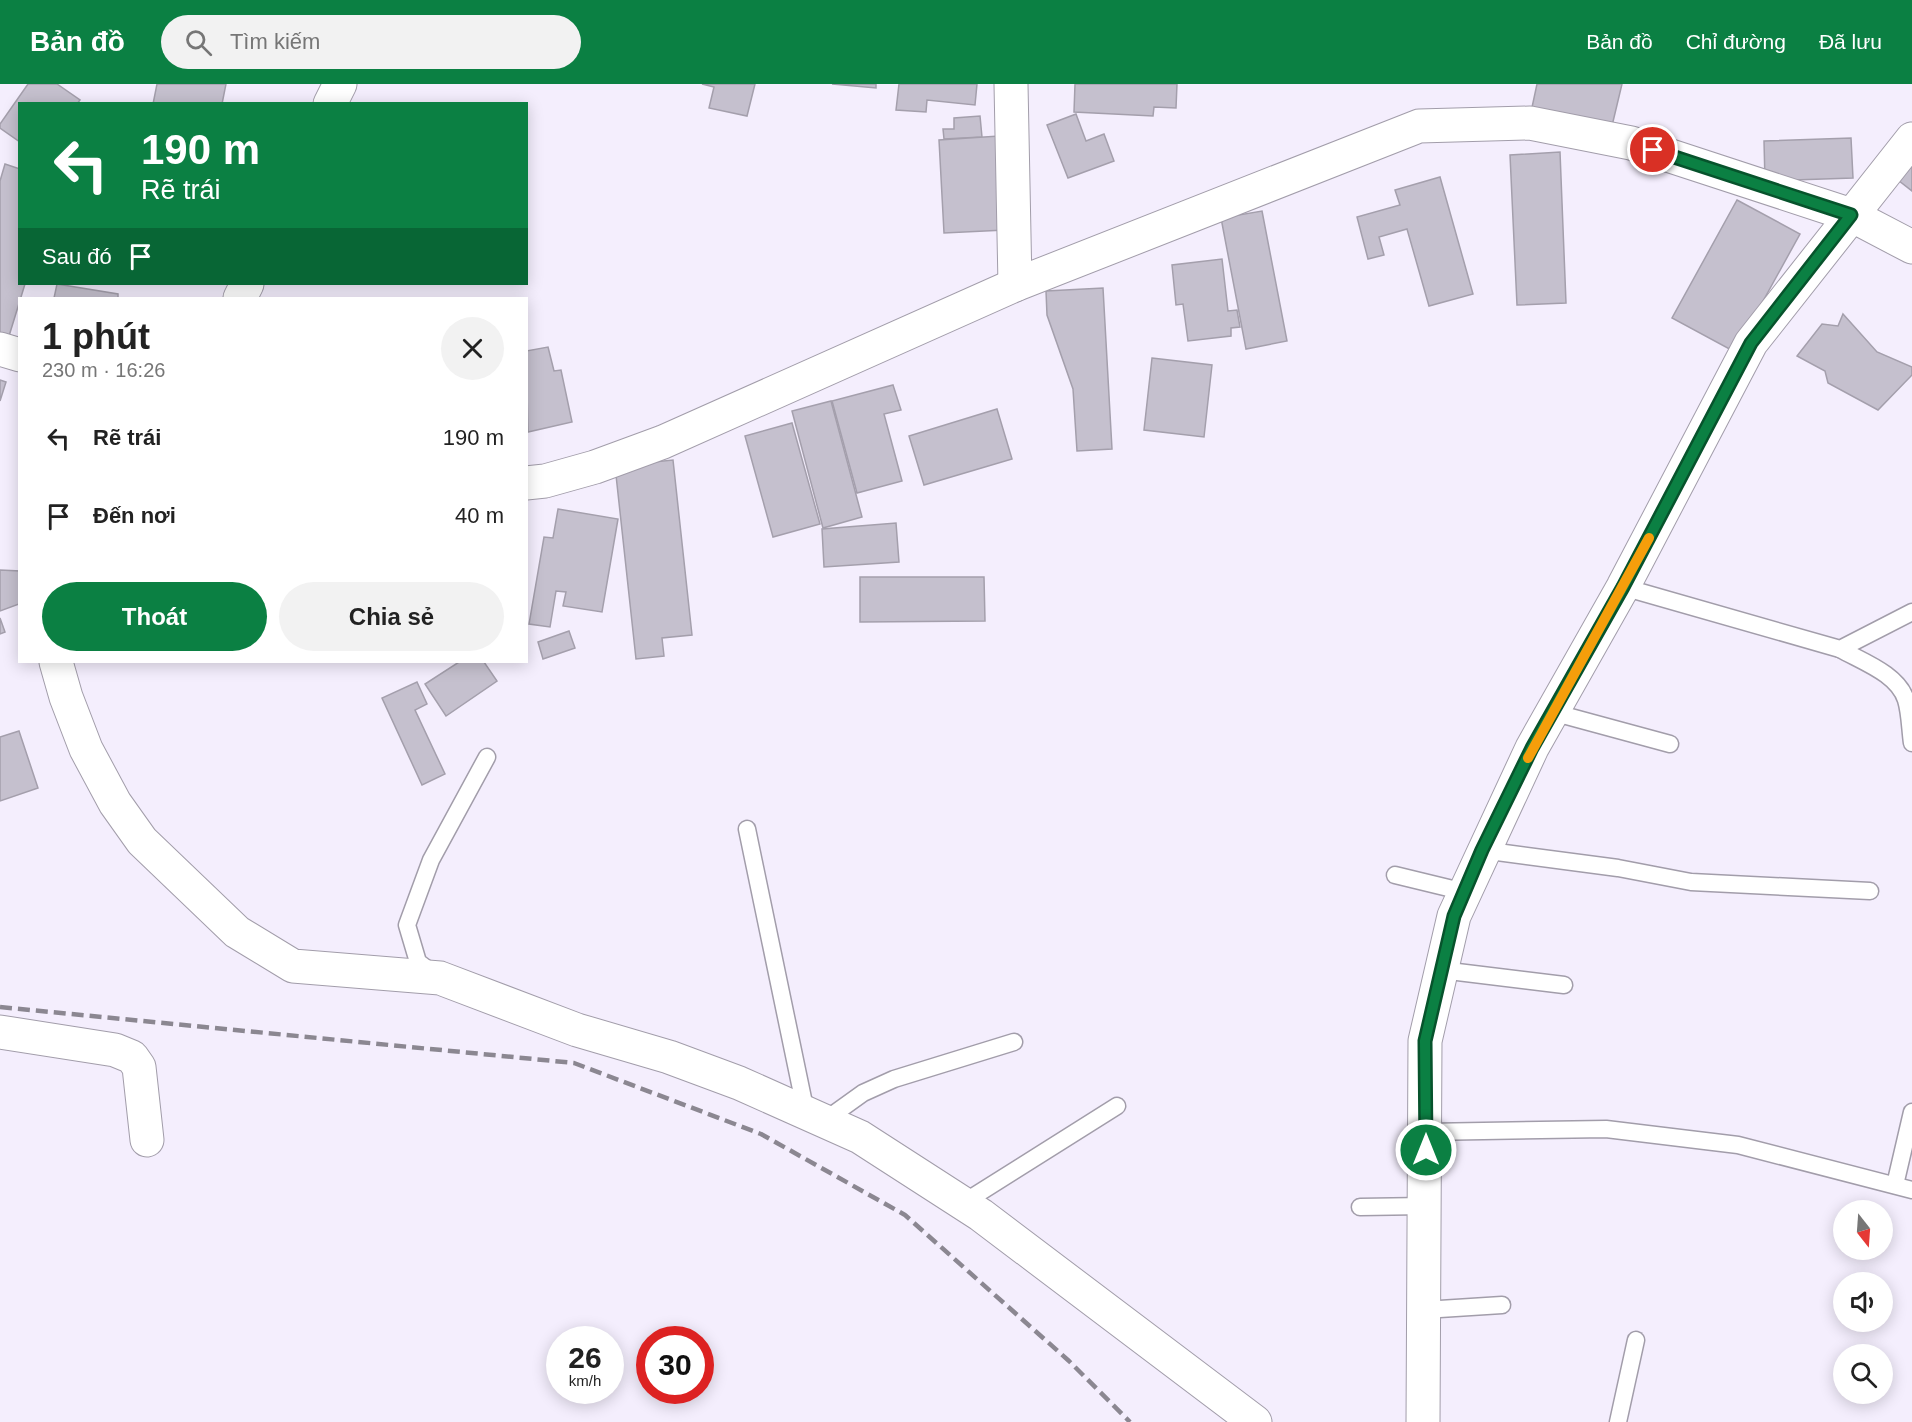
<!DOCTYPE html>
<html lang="vi">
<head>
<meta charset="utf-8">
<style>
  :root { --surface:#fff; --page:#f2f2f2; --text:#222; --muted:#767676; --accent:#0b8043 }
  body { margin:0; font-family:Arial,sans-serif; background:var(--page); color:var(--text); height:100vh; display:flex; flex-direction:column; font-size:22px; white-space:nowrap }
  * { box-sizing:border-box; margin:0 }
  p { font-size:20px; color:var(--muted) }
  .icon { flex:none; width:33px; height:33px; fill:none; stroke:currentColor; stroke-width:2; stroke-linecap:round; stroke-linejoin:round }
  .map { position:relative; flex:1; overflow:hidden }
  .side { position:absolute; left:18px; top:213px; width:510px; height:366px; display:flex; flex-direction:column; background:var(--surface); border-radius:0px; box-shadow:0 3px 15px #0003 }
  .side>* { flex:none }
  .banner { position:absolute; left:18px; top:18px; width:510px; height:183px; border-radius:0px; box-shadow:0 3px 15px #0003; background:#0b8043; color:#fff; overflow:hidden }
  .needle { width:39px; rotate:163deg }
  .tools { position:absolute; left:1833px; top:1116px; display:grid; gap:12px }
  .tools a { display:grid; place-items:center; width:60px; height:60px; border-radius:50%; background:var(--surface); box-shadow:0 3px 15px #0003; font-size:30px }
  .speed { position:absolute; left:546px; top:1242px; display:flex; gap:12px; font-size:30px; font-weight:700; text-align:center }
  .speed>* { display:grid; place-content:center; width:78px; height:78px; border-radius:50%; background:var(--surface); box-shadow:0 3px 15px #0003; line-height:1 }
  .speed small { font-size:15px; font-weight:400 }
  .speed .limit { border:9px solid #d22; background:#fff; color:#111 }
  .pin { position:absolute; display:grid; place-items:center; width:51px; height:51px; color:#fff; margin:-26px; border:3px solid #fff; border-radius:50%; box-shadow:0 2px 6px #0007 }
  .me { position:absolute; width:66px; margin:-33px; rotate:0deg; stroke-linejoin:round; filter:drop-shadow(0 0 4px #0008) }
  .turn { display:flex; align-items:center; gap:21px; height:126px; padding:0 24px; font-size:27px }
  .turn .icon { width:78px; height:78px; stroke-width:2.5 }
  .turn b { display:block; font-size:42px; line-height:51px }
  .then { display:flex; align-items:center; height:57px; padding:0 24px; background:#0003; gap:12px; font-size:22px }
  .round { display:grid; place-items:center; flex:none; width:63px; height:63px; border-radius:32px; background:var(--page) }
  .head { display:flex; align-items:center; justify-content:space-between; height:102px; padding:0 24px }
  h1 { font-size:36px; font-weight:700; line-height:45px }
  .cta { display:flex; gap:12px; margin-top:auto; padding:12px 24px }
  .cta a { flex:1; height:69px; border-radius:36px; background:var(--accent); color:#fff; font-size:24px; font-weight:700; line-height:69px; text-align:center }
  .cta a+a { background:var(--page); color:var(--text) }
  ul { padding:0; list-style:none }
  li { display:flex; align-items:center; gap:18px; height:78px; padding:0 24px }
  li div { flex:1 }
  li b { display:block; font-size:22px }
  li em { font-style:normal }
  header { display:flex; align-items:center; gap:36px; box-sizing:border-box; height:84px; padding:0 30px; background:var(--accent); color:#fff }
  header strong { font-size:28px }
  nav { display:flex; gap:33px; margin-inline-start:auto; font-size:21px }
  .search { width:420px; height:54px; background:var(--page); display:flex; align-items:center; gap:15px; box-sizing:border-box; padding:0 21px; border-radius:33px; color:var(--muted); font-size:22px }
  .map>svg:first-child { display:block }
  .building { fill:#c5c0ce; stroke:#a49fac; stroke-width:1.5 }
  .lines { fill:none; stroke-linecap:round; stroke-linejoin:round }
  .lane-casing { stroke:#a29daa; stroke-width:19 }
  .street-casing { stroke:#a29daa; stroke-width:35 }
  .lane { stroke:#fff; stroke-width:16 }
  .street { stroke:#fff; stroke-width:33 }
  .rail { stroke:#8b8791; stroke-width:4.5; stroke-dasharray:12 6; stroke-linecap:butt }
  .route-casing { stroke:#07532c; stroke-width:15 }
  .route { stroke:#0b8043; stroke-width:10 }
  .slow { stroke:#f59e0b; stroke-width:10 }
</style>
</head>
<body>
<header>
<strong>Bản đồ</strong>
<div class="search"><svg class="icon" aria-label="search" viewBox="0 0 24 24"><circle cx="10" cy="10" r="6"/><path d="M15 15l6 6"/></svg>Tìm kiếm</div>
<nav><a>Bản đồ</a><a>Chỉ đường</a><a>Đã lưu</a></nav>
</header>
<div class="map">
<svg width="1912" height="1338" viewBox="0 0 1912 1338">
  <rect width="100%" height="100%" fill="#f4eefd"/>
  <g class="building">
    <path d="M28,0H57L80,16L77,20H20V58L0,44V40Z"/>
    <path d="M157,0H226L222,20H153Z"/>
    <path d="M702,0H755L747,32L709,24L714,3Z"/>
    <path d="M832,0H876V4Z"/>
    <path d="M899,0H977L975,21L927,16L926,28L896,26Z"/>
    <path d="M1075,0H1177L1176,24L1154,23L1153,32L1074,28Z"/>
    <path d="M1537,0H1622L1611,46L1531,28Z"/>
    <path d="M1076,30L1086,57L1104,50L1114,77L1068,94L1047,41Z"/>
    <path d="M980,32L982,53L944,55L943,45H954V34Z"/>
    <path d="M999,52L1005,146L944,149L939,56Z"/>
    <path d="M1851,54L1853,94L1765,97L1764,57Z"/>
    <path d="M1560,68L1566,219L1517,221L1510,71Z"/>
    <path d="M1912,71V107L1894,93Z"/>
    <path d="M5,80L20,85V200H25L9,252L0,250V97Z"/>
    <path d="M1440,93L1473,210L1429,222L1407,145L1379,153L1384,171L1368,175L1357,133L1400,121L1395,106Z"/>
    <path d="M1737,116L1800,150L1735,268L1672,234Z"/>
    <path d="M1262,127L1287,257L1246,265L1221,134Z"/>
    <path d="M1222,175L1228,227L1237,226L1240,243L1231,244V252L1188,257L1183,220L1176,221L1172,181Z"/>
    <path d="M57,200L118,210V214H54Z"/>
    <path d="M1103,204L1112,365L1077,367L1073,305L1047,231L1046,207Z"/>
    <path d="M1843,230L1877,268L1912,283V291L1878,326L1828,299L1825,287L1797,272L1822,240L1838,242Z"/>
    <path d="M548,263L554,287L561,286L572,338L528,348L526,267Z"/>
    <path d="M1152,274L1212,281L1204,353L1144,346Z"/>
    <path d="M0,296L6,298L0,317Z"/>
    <path d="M893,301L901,326L884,330L902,397L857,409L832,317Z"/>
    <path d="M831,317L862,433L823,444L792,327Z"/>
    <path d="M997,325L1012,375L924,401L909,352Z"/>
    <path d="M792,339L820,440L773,453L745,352Z"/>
    <path d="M673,376L692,551L662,554L664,572L636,575L615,382Z"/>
    <path d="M558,425L618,435L602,528L563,522L566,508L556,507L550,543L529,540L544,453L553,454Z"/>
    <path d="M896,439L899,478L824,483L822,445Z"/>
    <path d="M0,486L20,487L19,520L0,527Z"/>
    <path d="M860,493H984L985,537L860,538Z"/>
    <path d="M0,534L5,548L0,550Z"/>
    <path d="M569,547L575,564L543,575L538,558Z"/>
    <path d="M459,578H484L497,597L446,632L425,600Z"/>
    <path d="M417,598L427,620L415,626L445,690L422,701L382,614Z"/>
    <path d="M19,647L38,704L0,717V653Z"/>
  </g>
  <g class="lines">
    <defs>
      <g id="lane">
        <path d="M1623,503L1840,565L1912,528"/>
        <path d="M1840,565C1863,578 1898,590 1906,616C1910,629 1910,645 1912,659"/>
        <path d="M1552,628L1670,660"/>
        <path d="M747,745L806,1029"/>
        <path d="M1482,766L1618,784L1691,798L1870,807"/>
        <path d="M1395,791L1465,808"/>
        <path d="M1441,886L1564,901"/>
        <path d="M434,890L418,878L407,841L431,776L487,673"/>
        <path d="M824,1037L863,1009L894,995L1014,958"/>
        <path d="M1426,1048L1606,1045L1738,1061L1912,1106"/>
        <path d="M1895,1101L1912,1028"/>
        <path d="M963,1119L1117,1022"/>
        <path d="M1360,1123L1425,1122"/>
        <path d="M1424,1226L1502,1221"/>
        <path d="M1618,1338L1636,1256"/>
      </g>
      <g id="street">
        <path d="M1011,0L1015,201"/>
        <path d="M330,20L340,0"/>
        <path d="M240,214L247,200"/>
        <path d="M0,265L20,271"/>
        <path d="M526,399L545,397L595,383L663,358L1015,201L1419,42L1530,39L1631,59L1851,131L1912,163"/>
        <path d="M56,578L66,613L86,665L115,719L142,757L237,848L293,882L440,894L577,946L669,973L739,999L860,1053L981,1131L1255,1338"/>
        <path d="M0,948L115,966L132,973L139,983L147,1056"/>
        <path d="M1423,1338L1425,957L1454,832L1532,664L1623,503L1751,259L1912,55"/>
      </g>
    </defs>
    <use href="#lane" class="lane-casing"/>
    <use href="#street" class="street-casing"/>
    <use href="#lane" class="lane"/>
    <use href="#street" class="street"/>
    <path class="rail" d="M0,923L574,979L761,1050L905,1131L1069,1277L1130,1338"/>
  </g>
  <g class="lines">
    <defs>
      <path id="route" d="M1426,1066L1425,957L1454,832L1482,766L1532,664L1623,503L1751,259L1851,131L1653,66"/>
    </defs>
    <use href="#route" class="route-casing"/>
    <use href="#route" class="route"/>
    <path class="slow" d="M1528,674L1649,454"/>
  </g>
</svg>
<div class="tools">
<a><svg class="needle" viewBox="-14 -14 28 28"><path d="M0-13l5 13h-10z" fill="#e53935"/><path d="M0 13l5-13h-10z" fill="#767676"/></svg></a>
<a><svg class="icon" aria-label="sound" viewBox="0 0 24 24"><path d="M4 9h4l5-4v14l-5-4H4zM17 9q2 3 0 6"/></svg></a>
<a><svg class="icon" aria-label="search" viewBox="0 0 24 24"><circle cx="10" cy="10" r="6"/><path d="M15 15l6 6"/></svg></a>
</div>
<div class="speed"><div>26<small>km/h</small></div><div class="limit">30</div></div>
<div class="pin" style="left:1653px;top:66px;background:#d93025"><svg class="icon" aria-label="arrive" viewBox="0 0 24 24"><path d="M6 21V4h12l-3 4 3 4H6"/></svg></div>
<svg class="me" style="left:1426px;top:1066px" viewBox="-20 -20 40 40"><circle r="17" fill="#0b8043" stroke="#fff" stroke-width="3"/><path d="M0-11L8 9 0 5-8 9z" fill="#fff"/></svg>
<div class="banner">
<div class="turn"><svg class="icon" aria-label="left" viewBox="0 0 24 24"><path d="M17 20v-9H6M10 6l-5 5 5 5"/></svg><div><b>190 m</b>Rẽ trái</div></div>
<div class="then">Sau đó<svg class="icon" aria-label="arrive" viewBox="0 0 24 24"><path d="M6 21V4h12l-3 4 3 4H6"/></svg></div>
</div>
<section class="side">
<div class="head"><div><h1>1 phút</h1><p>230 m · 16:26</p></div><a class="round"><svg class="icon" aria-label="close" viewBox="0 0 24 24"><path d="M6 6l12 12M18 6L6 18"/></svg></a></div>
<ul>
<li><svg class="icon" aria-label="left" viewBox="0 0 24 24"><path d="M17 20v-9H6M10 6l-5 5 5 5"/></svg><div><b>Rẽ trái</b></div><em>190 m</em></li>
<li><svg class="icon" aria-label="arrive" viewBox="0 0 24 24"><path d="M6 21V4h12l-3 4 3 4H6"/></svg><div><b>Đến nơi</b></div><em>40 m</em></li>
</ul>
<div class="cta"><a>Thoát</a><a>Chia sẻ</a></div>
</section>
</div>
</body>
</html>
